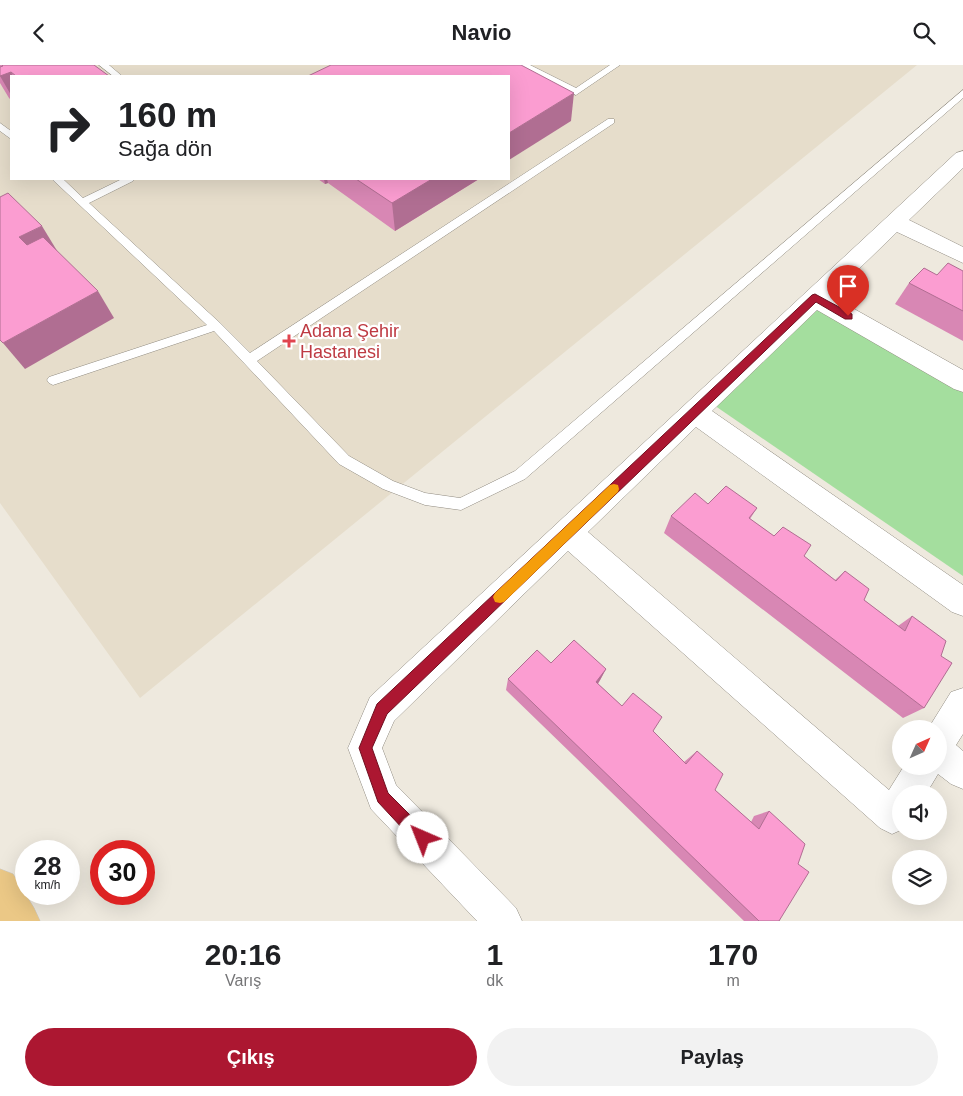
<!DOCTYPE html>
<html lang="tr">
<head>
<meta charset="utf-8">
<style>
  :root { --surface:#fff; --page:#f2f2f2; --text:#202124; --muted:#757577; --accent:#ac1731 }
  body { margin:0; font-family:Arial,sans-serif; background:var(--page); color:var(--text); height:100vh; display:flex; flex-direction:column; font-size:19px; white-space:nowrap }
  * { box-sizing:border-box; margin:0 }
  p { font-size:16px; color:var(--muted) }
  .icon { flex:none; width:28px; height:28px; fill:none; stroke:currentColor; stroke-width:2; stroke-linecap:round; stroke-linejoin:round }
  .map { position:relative; height:856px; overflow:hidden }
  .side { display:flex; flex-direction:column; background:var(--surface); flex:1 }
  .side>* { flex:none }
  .guide { position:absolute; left:10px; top:10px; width:500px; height:105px; border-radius:0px; box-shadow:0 5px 20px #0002; background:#fff; color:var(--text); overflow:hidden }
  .needle { width:32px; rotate:45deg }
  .fabs { position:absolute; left:892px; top:655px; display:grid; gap:10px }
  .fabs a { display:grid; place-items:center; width:55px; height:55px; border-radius:50%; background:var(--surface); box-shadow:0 5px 20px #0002; font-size:25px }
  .speed { position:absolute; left:15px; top:775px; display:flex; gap:10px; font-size:25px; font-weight:700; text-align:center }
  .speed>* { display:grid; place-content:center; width:65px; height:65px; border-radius:50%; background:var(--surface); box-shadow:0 5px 20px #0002; line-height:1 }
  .speed small { font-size:12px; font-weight:400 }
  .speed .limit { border:8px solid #d22; background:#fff; color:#111 }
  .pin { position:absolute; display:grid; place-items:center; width:42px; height:42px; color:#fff; margin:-51px -21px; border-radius:50% 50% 50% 0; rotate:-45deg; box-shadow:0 0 5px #0007 }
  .pin .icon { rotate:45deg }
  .me { position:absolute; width:55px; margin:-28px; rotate:316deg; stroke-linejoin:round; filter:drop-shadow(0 0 4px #0008) }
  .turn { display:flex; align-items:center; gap:18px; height:105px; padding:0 25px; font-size:22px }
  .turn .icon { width:65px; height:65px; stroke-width:2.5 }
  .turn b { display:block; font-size:35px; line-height:42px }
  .eta { display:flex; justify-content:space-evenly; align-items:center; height:85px; text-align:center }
  .eta b { font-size:30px; font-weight:700; line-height:35px }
  .cta { display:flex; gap:10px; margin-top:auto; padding:10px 25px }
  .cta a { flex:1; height:58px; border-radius:30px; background:var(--accent); color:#fff; font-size:20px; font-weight:700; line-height:58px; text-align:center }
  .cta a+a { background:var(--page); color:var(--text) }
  header { display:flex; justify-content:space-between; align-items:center; height:65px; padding:0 25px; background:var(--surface); font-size:22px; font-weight:700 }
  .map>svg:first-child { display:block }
  .built { fill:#e6ddcb; fill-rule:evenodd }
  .green { fill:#a4de9e }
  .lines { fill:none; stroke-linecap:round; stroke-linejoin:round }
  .lane-casing { stroke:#908b81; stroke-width:1 }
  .street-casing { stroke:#908b81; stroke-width:1 }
  .highway-casing { stroke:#cac9c9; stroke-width:1 }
  .lane { fill:#fff; fill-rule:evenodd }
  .street { fill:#fff; fill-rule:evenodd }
  .highway { fill:#ebc886; fill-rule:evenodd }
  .wall { fill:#d887b4 }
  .shaded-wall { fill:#b06e92 }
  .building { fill:#fb9dd1; stroke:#b06e92 }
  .route { fill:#ac1731; stroke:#700f20 }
  .slow { fill:#f59e0b }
  .health-dot { fill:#e0444e; stroke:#fff; stroke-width:2 }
  .labels { text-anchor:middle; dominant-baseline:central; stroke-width:4.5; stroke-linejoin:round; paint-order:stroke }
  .health-label { font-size:18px; fill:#be3a42; stroke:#fff; text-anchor:start }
</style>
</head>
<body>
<header><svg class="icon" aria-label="back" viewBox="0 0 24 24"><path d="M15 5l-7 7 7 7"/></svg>Navio<svg class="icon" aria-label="search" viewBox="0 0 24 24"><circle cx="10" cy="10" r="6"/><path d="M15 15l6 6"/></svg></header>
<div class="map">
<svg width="963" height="856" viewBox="0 0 963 856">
  <rect width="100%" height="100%" fill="#eee9de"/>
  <path class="built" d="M0,0H917L140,633L0,438ZM11,11H509V114H11Z"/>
  <path class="green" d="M814,235L963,319V511L708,336Z"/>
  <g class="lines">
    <defs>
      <g id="lane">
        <path d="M99,0H109L122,11H113Z"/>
        <path d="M519,0H530L576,23L610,0H620L576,30Z"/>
        <path d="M963,25V33L525,414L461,445L425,440L383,424L339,399L214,266L53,320L49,318L47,315L49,312L207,260L52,114H63L83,133L122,114H134L133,116L89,138L220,258L250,288L608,54H614V58L257,296L349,391L393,416L425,428L460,433L515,406Z"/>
        <path d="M0,58L11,66V74L0,66Z"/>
      </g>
      <path id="street" d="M963,86V103L909,155L963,182V198L897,167L831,231L963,305V327L954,324L817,245L712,346L963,520V551L952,547L696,362L588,467L889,725L904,701H939V664H928L951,627L963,623V669L956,680L963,686V724L951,719L938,709L926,729H901V765L892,769L880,763L568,486L394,656L382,683L396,720L516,843L522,856H477L371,744L348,683L370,632L956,88Z"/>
      <path id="highway" d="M0,804L13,809L34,843L40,856H0Z"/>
    </defs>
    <use href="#lane" class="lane-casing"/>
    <use href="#street" class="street-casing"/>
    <use href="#highway" class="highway-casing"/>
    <use href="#lane" class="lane"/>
    <use href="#street" class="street"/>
    <use href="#highway" class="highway"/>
  </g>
  <g class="wall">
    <path d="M0,0H94L109,11H11V35L9,33L0,18Z"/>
    <path d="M318,114H479L395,166L328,118L325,119Z"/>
    <path d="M963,206V276L895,239L909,218L937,210Z"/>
    <path d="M708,439L757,443L750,454L774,471L804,491L835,515L845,506L864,535L898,561L912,551L924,643L903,653L664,468L671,451Z"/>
    <path d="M551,598L606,604L598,619L622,641L653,666L684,697L697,686L715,725L751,757L754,751L769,746L798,799L779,856H744L506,625L508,614Z"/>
  </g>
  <g class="shaded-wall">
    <path d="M11,7L13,11H11V30L0,11Z"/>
    <path d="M574,28L571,56L509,95V68Z"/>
    <path d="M324,114H327L328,118L325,119Z"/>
    <path d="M432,114H479L395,166L392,138Z"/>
    <path d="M42,161L59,189L38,200L19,172Z"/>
    <path d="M98,226L114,253L25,304L3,278Z"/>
    <path d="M606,604L600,615L591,628L596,617Z"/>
  </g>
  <g class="building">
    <path d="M2,0H94L109,11H16L11,7L0,11V2L3,1Z"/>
    <path d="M331,0H521L574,28L509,68V11H308Z"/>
    <path d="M356,114H432L392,138Z"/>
    <path d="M8,128L42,161L19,172L27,180L43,172L98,226L3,278L0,275V132Z"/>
    <path d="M948,198L963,206V246L909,218L924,203L937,210Z"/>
    <path d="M726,421L757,443L749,453L774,471L783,462L811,480L804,491L836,516L845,506L869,524L864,535L905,566L912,551L946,576L941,591L952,598L924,643L671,451L695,428L708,439Z"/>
    <path d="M574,575L606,604L596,617L622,641L633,628L662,652L653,666L686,699L697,686L723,709L715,725L759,764L769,746L805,779L798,799L809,807L779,856H759L508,614L537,585L551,598Z"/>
  </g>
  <path class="route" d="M815,229L852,249V254H845L816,237L387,649L372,683L388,728L428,768L430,773L428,779L423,781L417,779L378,737L359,683L377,639L812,230Z"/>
  <path class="slow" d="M614,419L618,420L619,424L618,427L504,537L500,538L495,537L493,532L495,528L610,420Z"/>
  <path class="health-dot" d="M286.5 268.5h5v5h5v5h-5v5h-5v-5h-5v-5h5z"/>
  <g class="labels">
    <g class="health-label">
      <text x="300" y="266">Adana Şehir<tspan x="300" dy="21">Hastanesi</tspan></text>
    </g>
  </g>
</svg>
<div class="fabs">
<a><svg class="needle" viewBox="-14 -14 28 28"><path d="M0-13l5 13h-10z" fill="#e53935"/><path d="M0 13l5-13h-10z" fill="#757577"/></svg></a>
<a><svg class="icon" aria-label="sound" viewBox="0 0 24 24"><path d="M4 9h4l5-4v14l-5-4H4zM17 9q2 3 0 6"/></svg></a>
<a><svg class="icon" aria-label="layers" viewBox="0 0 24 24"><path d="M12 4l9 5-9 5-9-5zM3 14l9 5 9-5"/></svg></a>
</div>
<div class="speed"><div>28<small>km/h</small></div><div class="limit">30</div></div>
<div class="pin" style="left:848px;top:251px;background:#d93025"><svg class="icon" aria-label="arrive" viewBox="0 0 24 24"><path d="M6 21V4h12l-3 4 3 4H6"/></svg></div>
<svg class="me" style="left:423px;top:773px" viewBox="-20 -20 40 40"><circle r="19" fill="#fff"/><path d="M0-13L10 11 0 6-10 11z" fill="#ac1731"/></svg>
<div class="guide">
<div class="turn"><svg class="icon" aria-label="right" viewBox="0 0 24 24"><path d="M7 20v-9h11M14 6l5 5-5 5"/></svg><div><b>160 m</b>Sağa dön</div></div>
</div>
</div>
<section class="side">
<div class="eta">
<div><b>20:16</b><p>Varış</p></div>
<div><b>1</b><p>dk</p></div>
<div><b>170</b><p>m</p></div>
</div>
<div class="cta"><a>Çıkış</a><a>Paylaş</a></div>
</section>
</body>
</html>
